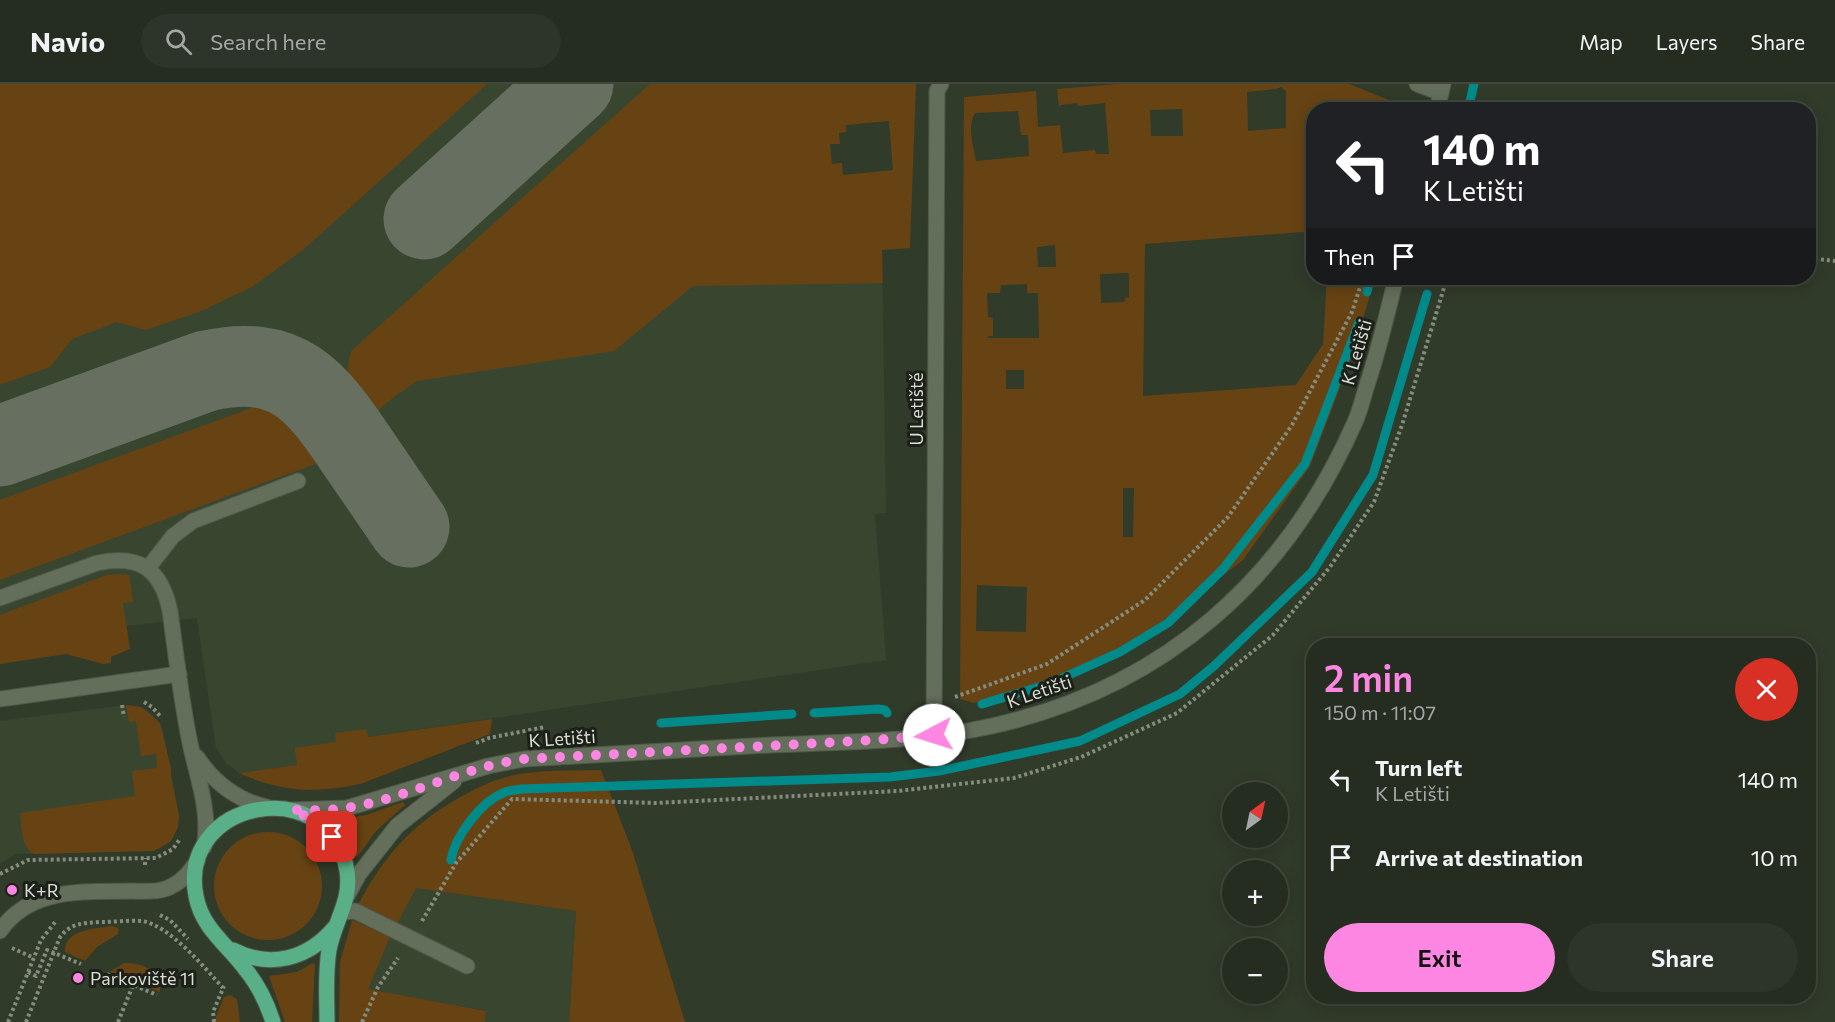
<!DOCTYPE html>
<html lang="en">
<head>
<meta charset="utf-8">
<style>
  :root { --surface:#252c20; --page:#2d3429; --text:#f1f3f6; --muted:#a3a7a5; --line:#42483e; --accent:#fd86e2 }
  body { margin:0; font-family:Commissioner,sans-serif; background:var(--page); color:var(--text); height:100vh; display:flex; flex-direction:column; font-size:22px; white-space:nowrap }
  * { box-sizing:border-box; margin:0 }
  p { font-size:20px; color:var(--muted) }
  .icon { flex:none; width:33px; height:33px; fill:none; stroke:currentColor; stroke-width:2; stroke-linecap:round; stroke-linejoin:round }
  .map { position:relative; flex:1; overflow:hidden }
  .drawer { position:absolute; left:1306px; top:554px; width:510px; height:366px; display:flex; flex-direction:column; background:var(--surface); border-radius:24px; box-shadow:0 3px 15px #0003,0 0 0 2px var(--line) }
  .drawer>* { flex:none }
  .top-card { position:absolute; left:1306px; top:18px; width:510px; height:183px; border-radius:24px; box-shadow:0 3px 15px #0003,0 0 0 2px var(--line); background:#202124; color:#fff; overflow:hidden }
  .needle { width:39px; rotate:33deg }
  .controls { position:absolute; left:1222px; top:698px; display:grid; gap:12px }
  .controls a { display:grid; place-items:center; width:66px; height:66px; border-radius:50%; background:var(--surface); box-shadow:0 3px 15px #0003,0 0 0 2px var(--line); font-size:30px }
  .pin { position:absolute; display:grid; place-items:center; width:51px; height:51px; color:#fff; margin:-26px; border-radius:12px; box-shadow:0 3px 9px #0006 }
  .me { position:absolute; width:66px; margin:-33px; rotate:265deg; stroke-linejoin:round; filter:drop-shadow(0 0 4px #0008) }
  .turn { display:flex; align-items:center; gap:21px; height:126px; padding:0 18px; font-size:27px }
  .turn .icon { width:78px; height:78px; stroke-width:2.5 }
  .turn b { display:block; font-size:42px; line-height:51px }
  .then { display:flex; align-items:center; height:57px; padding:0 18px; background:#0003; gap:12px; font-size:22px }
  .round { display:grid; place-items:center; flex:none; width:63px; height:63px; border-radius:32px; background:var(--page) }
  .head { display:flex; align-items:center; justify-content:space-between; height:102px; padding:0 18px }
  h1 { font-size:36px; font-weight:600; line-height:45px; color:var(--accent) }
  .primary-button { display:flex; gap:12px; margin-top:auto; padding:12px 18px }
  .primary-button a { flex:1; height:69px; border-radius:36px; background:var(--accent); color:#111; font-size:24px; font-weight:600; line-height:69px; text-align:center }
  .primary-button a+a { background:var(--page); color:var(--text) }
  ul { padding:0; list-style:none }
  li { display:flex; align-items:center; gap:18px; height:78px; padding:0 18px }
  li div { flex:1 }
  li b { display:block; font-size:22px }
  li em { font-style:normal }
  header { display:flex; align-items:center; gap:36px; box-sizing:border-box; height:84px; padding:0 30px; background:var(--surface); border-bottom:2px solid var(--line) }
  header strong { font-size:28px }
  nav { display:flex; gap:33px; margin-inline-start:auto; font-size:21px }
  .search { width:420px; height:54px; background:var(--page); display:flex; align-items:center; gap:15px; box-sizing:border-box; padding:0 21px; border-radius:33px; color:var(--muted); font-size:22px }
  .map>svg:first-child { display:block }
  .built { fill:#39462f }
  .green { fill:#674313; fill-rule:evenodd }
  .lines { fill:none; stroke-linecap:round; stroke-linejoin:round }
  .stream { stroke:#018a8a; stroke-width:9 }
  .taxiway { stroke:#666f60; stroke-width:81 }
  .minor-casing { stroke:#4f5749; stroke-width:17 }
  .major-casing { stroke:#4f5749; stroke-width:17 }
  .path { stroke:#848c7e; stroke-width:4; stroke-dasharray:3 3; stroke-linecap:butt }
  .minor { stroke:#636e5b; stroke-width:15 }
  .major { stroke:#59af87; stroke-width:15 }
  .route { stroke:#fd86e2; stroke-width:10; stroke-dasharray:0 18 }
  .poi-dot { fill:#fd86e2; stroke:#1c2019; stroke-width:2 }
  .labels { text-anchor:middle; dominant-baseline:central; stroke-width:6; stroke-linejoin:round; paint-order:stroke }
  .street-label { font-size:18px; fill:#d9dfd5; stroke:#1c2019 }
  .poi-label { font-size:18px; fill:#d9dfd5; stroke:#1c2019; text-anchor:start }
</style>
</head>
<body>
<header>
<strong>Navio</strong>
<div class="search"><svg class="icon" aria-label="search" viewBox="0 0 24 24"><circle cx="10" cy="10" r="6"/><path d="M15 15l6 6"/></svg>Search here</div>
<nav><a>Map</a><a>Layers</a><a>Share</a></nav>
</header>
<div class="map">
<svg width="1835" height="938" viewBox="0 0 1835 938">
  <rect width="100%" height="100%" fill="#313b2a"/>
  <g class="built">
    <path d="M0,0H783L882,166L886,429L875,430L886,576L367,653L298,681L239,689L226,679L216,664L197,534L126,542L123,519L0,543Z"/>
    <path d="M126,621L141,623L148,627L160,639L163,647L179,732L178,743L171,757L159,765L145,767L16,770L0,780V637Z"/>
    <path d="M415,804L576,827L569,938H485L486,927L367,905L390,853Z"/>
  </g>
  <g class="green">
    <path d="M0,0H487L303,166L252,203L201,227L146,246L117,238L72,255L50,283L0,301Z"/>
    <path d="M650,0H916L910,164L882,166L883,199L693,202L614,267L417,297L395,312L368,335C358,326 349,306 348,292C347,284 349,275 351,267ZM889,37L893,86L843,91L842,79L832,80L830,60H840L839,49L846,48V41Z"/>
    <path d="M1117,0H1349L1409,24L1314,26V147L1145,160L1143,312L1296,301L1323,260L1327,194H1375L1352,272L1310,382L1243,476L1139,555L1052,598L974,619L960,615L964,13L1036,7L1038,43L1060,41L1063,69L1095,66L1096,70H1109L1105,19L1078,22L1077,19L1061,21L1059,23L1057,5ZM1281,3L1286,7V44L1248,47L1247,8L1276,5ZM1182,25L1183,52H1151L1150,26ZM1018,27L1021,51H1028L1029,72L976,77C973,62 967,42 975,29ZM1055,161L1056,183H1038L1037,163ZM1129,189V213L1125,214V218L1101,219L1100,190ZM1027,200V209H1038L1039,254H988V252H993V234L988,233L987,209H1000L1001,201ZM1006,286H1024V305H1006ZM1123,404H1134L1133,453H1123ZM977,501L1027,503L1026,548L976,547Z"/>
    <path d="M262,320C289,324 306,336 322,358C326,364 330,368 329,375L0,496V416Z"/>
    <path d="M118,490L129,491L133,518L123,519L130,565L111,573V579L103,580L66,570L0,580V531L107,491Z"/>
    <path d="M126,621L141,623L160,639L171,684V692L179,732L178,743L171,757L154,767L34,770C20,762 22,743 20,729L135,712L132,687L157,684L156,670L141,672L136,637L129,638Z"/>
    <path d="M492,635L490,650L363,699C318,710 281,708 239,689L297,681L295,664L336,658L335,649L366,645L368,653Z"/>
    <path d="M601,686L632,766L685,938H569L576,827L416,804L397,840L358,821C383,772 415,737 464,711C477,704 491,697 506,693C536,685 570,687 601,686Z"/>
    <path d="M403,718L405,721L376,747L358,772H355L345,750L335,739L337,736L366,731Z"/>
    <circle cx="268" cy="802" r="54"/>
    <path d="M352,836L390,853L368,905L486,927L485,938H339L340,878Z"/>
    <path d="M113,842L119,845L118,850L97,863L85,877L65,868C63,845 98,844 113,842Z"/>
    <path d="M124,879C142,878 161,887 160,908L110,888Z"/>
    <path d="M313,879L315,881L312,938H285L269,892L297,888Z"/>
    <path d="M230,911L237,915L240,938H214L224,913Z"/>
  </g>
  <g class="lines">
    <g class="stream">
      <path d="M1468,26L1474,0"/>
      <path d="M1367,208L1370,194"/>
      <path d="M982,620L1049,600L1120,568L1168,539L1223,485L1305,380L1359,238"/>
      <path d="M814,629L878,625L885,626L887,629"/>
      <path d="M661,639L792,630"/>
      <path d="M451,776C455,752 481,718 503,709C508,706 516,706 522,705L890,693L939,687L1080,657L1180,610L1214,582L1312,488L1373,391L1427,210"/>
    </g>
    <g class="taxiway">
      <path d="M424,135L573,0"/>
      <path d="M0,362L206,287C288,269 315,305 357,367C375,393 392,418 409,443"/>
    </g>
    <defs>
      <g id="minor">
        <path d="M1417,0L1441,9"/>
        <path d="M1437,26L1443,0"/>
        <path d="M148,484L173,452L193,437L298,397"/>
        <path d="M0,514L97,479C140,470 161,485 170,527C176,571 181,616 190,659C197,693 211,728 204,763"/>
        <path d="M0,615L179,590"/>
        <path d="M934,651L937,7L941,0"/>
        <path d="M197,673C213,698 238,717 267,723"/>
        <path d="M292,726L347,724L488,682L524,675C606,670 688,665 770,661C843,658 921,658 992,642C1163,604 1285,497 1355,338C1360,327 1363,314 1367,301C1379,266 1387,230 1396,194"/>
        <path d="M347,812L359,790L397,742L454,697"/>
        <path d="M342,828L355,827L467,882"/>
        <path d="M0,847C30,803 84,808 131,807C145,807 160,809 172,802C184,796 191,786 198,776"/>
      </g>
      <g id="major">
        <path d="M233,866C270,885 308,875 334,844"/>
        <path d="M273,938C267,919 259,902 246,886C228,861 202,845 196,812C177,715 330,687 347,787C352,816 334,838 329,866C325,890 327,914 327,938"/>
      </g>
    </defs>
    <use href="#minor" class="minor-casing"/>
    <use href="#major" class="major-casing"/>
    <g class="path">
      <path d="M1399,26L1402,17"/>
      <path d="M1809,174L1835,177"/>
      <path d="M955,613L1047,580L1145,516L1228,433L1292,341L1352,228L1363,194"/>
      <path d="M144,618L152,623L161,633"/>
      <path d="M122,621L124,633"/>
      <path d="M476,659L489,654L545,643"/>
      <path d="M145,781V774"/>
      <path d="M0,790L28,776L156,774L173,765L180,755"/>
      <path d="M160,831L170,836L188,855"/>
      <path d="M422,837L456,779L512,715L656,719L897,707L1014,694L1081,673L1177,629L1273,551L1330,483L1374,418L1402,341L1447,194"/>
      <path d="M12,864L34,874"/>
      <path d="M28,888L36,892L47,866L81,880"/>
      <path d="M107,890L157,911"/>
      <path d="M8,938L41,856L56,837"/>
      <path d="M26,938L60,853C71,839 83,839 101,838C114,838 129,836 142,837C169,841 205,884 223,904"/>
      <path d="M118,938L133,901"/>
      <path d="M214,938L213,928L224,902"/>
      <path d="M362,938L378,903L398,874"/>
    </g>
    <use href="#minor" class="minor"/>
    <use href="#major" class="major"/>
  </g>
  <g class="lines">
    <path class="route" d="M332,753L314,736L292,726C310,726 329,727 347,724C408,714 463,683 524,675L876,656L934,651"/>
  </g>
  <g class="poi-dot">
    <circle cx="12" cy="806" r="6"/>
    <circle cx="78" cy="894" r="6"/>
  </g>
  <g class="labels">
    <g class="street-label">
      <text transform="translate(1356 268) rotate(-74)">K Letišti</text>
      <text transform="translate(916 325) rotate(-90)">U Letiště</text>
      <text transform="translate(1039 607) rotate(-19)">K Letišti</text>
      <text transform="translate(562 654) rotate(-4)">K Letišti</text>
    </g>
    <g class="poi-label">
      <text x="24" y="806">K+R</text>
      <text x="90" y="894">Parkoviště 11</text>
    </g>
  </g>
</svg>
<div class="controls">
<a><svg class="needle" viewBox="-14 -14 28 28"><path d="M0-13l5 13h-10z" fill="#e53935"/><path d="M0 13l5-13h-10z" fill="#a3a7a5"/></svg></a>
<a>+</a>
<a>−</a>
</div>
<div class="pin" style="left:332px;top:753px;background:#d93025"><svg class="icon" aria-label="arrive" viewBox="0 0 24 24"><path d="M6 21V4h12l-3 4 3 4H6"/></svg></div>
<svg class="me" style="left:934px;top:651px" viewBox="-20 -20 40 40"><circle r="19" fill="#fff"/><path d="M0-13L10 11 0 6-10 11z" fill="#fd86e2"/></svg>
<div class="top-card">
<div class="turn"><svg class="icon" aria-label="left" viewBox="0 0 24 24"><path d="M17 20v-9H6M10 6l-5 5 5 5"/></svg><div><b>140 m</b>K Letišti</div></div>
<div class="then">Then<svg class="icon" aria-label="arrive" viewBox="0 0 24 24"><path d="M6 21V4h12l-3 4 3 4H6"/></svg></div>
</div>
<section class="drawer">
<div class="head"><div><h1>2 min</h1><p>150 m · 11:07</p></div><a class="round" style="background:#d93025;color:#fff"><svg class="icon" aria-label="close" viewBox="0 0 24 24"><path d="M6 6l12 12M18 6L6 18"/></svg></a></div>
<ul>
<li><svg class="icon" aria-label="left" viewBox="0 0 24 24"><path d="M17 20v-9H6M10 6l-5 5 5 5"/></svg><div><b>Turn left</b><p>K Letišti</p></div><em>140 m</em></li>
<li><svg class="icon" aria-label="arrive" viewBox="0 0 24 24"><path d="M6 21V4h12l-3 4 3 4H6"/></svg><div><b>Arrive at destination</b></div><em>10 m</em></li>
</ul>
<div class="primary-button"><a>Exit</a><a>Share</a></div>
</section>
</div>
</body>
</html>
